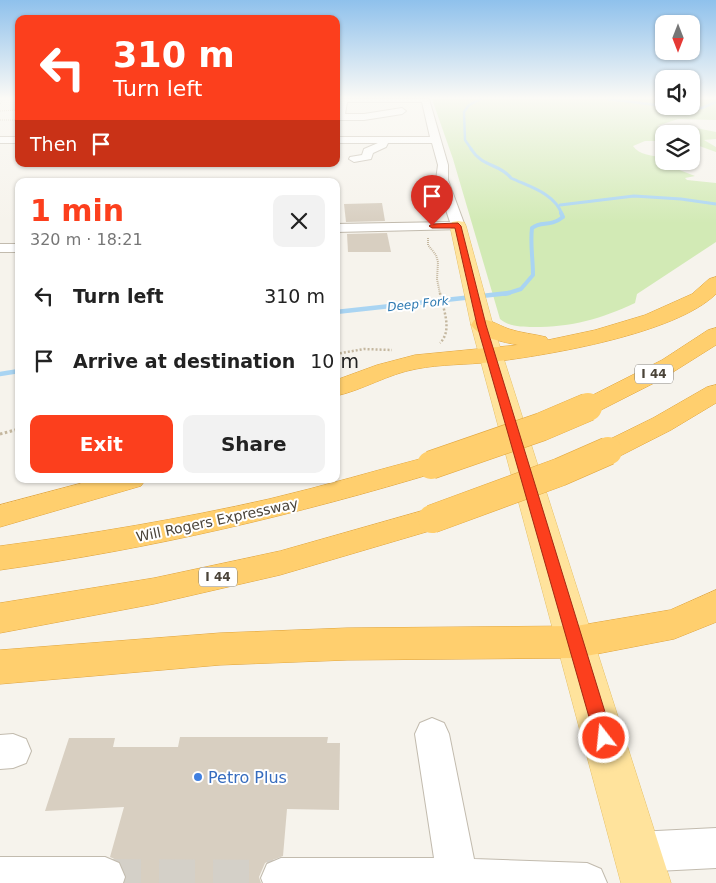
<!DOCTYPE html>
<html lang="en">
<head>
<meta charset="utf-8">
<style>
  :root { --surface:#fff; --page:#f2f2f2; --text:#222; --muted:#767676; --accent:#fc3f1d }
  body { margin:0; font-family:"DejaVu Sans",sans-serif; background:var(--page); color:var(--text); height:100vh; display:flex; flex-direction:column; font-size:19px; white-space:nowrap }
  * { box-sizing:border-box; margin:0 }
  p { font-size:16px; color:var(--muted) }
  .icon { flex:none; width:28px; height:28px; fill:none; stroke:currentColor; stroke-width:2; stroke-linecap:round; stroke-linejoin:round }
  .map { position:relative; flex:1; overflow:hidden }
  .side { position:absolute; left:15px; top:178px; width:325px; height:305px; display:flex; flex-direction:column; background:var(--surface); border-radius:10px; box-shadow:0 1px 4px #0004 }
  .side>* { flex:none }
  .guide { position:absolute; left:15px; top:15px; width:325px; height:152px; border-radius:10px; box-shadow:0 1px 4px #0004; background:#fc3f1d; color:#fff; overflow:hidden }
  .needle { width:32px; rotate:180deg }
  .tools { position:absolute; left:655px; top:15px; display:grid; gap:10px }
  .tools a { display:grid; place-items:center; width:45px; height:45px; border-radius:10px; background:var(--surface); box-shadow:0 1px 4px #0004; font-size:25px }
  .pin { position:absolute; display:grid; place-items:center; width:42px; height:42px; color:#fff; margin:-51px -21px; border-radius:50% 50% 50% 0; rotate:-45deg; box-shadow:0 0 5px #0007 }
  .pin .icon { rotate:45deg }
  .me { position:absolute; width:55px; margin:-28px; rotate:344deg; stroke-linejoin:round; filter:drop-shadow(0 0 4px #0008) }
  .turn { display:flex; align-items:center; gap:18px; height:105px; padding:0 15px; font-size:22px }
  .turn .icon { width:65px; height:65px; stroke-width:2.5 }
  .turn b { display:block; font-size:35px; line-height:42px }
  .then { display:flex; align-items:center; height:48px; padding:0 15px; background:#0003; gap:10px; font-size:19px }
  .round { display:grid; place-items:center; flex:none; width:52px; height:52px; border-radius:10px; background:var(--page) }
  .summary { display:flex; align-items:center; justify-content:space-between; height:85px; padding:0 15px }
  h1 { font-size:30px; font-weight:800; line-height:38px; color:var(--accent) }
  .action { display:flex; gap:10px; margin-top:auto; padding:10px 15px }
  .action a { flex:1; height:58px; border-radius:10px; background:var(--accent); color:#fff; font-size:20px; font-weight:800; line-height:58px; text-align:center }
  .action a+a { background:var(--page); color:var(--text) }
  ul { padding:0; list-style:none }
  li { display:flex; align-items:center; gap:15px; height:65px; padding:0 15px }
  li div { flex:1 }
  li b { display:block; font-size:19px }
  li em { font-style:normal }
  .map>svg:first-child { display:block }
  .green { fill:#d2eab5 }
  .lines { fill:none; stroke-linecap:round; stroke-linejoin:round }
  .stream-far3 { stroke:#a9d4f2; stroke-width:2.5 }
  .stream-far2 { stroke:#a9d4f2; stroke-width:3 }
  .stream-far1 { stroke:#a9d4f2; stroke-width:4 }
  .stream { stroke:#a9d4f2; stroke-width:4.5 }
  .building { fill:#d8cfc1 }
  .minor-tunnel { stroke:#d4d0c8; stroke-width:36; stroke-dasharray:36 18; stroke-linecap:butt }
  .minor-casing { stroke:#c2bbae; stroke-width:2 }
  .major-casing { stroke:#e6c16a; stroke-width:1 }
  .highway-casing { stroke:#e0a43c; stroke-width:1 }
  .path-far3 { stroke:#c4b79f; stroke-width:1; stroke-dasharray:1 1; stroke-linecap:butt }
  .path-far2 { stroke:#c4b79f; stroke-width:2; stroke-dasharray:1 1; stroke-linecap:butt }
  .path-far1 { stroke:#c4b79f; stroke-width:2.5; stroke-dasharray:2 2; stroke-linecap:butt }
  .path { stroke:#c4b79f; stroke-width:3; stroke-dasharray:2.5 2.5; stroke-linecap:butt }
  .minor { fill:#fff; fill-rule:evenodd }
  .major { fill:#ffe39c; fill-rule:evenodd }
  .highway { fill:#ffcf6e; fill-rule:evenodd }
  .highway-bridge-casing { stroke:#e0a43c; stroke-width:29; stroke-linecap:butt }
  .highway-bridge { stroke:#ffcf6e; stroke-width:28 }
  .route { fill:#fc3f1d; stroke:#a42913 }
  .shop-dot { fill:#3f7fe0; stroke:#fff; stroke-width:2 }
  .labels { text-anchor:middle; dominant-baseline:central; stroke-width:4; stroke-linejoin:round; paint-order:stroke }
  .far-water-label { font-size:12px; font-style:italic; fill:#2e7ab2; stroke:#fff }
  .shield { fill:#fff; stroke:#817c74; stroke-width:1 }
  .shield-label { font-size:12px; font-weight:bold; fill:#4b4439 }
  .street-label { font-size:14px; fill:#4b4439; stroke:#fff }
  .near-shop-label { font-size:16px; fill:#366cbe; stroke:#fff; text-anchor:start }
</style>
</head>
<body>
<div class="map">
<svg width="716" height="883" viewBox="0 0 716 883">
  <rect width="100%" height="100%" fill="#f6f3ec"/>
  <path class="green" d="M432,99H664V106H691V99H716V120L678,119L657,126L665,128H696L716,132V139L704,140L716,147V152L691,143V134H664V141H645L633,146C639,155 653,156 664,157V161H680L681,163L669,166L695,176L685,178L687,180L716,183V242L637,294L635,303C600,319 573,327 533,327C522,327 509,327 500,319L453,159Z"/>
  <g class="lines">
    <g class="stream-far3">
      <path d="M608,99L689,109L702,108L716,102"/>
      <path d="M472,150L465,140L464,112L469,105L481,99"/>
    </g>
    <g class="stream-far2">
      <path d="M471,149C483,168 499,163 511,178C530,187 554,193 562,214"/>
      <path d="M560,205L634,196L681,199L716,204"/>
    </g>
    <path class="stream-far1" d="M505,294L521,289L533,275C533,259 530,244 532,228C542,220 549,228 563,217L561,213"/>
    <g class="stream">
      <path d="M336,312L509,293"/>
      <path d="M0,374L19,371"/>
    </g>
  </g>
  <g class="building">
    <path d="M382,203L385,221L346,222L344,204Z"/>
    <path d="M387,233L391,252H348L347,234Z"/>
    <path d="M180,737H328L327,743H340L339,810L287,809L283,856L265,863L259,877L261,883H125L127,876L121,862L110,857L124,807L45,811L69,738H115L113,747H178Z"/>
  </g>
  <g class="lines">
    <path class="minor-tunnel" d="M105,877L281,878"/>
    <defs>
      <g id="minor">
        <path d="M342,99H429L448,165V180L465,226L463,229L336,232V224L450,222L436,180L438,165L432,143H388L386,147L373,153L371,159L354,162L349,159L350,157L362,155L364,149L378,143H336V137H430L422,102H347L345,114H364L402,108L406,111L402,114L364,120H336L338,102Z"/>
        <rect x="0" y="137" width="19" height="6"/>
        <rect x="0" y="244" width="19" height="8"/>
        <path d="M432,718L444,723L449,734L474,859L587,863L601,869L607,883H263L261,878L267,864L281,858H434L415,734L420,723Z"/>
        <path d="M13,734L26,739L31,751L26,763L13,768L0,769V735Z"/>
        <path d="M716,828V868L637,872L623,866L617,852L623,838L637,832Z"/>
        <path d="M0,857H105L119,863L125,877L123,883H0Z"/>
      </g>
      <path id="major" d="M458,221L464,222L466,226L493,325L671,883H621L471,325L450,226L452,222Z"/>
      <g id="highway">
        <path d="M716,277V294C675,334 549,355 492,362C466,365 441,364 416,369C388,374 363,390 336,396V380L377,365L415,355L518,345C503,342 480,338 471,325L474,320C488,317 497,325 509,329C521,333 534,334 546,337L548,340L595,330L645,315L692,294L709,279Z"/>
        <path d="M716,328V345L662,379L597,412L588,415L579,412L575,407L579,402L662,360L708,330Z"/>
        <path d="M716,385V403L671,430L618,457L608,460L598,457L594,451L598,445L653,418L707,387Z"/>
        <path d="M431,456L441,459L445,465L441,471C296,515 150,549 0,570V546C91,534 180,519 269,499C324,486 377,470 431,456Z"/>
        <path d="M97,479H146L141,486L0,527V505Z"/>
        <path d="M432,508L443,511L448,519L443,527L280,575L154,604L0,633V603L154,578L280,551Z"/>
        <path d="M716,590V622L714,623L674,639L576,658L347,660L220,665L0,684V650L220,633L347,628L576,626L670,610Z"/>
      </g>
    </defs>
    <use href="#minor" class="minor-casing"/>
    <use href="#major" class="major-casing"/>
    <use href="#highway" class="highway-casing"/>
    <g class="path-far3">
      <path d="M0,104L3,99"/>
      <path d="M0,111L19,110"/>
      <path d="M0,120H19"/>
    </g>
    <path class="path-far2" d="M428,238V245L436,255L438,262L437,279L440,294"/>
    <g class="path-far1">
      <path d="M440,293C443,309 453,330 440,343"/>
      <path d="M336,354L364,349L392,350"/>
    </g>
    <path class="path" d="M0,434L19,429"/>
    <use href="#minor" class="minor"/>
    <use href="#major" class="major"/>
    <use href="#highway" class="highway"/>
    <defs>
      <g id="highway-bridge">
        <path d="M431,465L541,427L588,407"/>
        <path d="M432,519L560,472L608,451"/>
      </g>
    </defs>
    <use href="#highway-bridge" class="highway-bridge-casing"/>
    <use href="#highway-bridge" class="highway-bridge"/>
  </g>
  <linearGradient id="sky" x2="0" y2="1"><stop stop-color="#8fc1ec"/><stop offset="0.44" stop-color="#fbfaf6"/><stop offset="1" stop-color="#fbfaf6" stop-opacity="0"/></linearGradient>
  <rect width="716" height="223" fill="url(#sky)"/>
  <path class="route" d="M458,223L461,226L486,325L613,738L610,743L604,746L598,743L595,738L477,325L455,228H432L429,226L432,224Z"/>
  <circle class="shop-dot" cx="198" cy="777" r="5"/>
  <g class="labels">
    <g class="far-water-label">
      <text transform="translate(418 304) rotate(-6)">Deep Fork</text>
    </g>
    <g class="shield">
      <rect x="635" y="364.5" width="38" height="19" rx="4"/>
      <rect x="199" y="567.5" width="38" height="19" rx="4"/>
    </g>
    <g class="shield-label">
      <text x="654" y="374">I 44</text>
      <text x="218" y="577">I 44</text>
    </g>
    <g class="street-label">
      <text transform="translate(217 520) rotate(-12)">Will Rogers Expressway</text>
    </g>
    <g class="near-shop-label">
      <text x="208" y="777">Petro Plus</text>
    </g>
  </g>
</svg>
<div class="tools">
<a><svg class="needle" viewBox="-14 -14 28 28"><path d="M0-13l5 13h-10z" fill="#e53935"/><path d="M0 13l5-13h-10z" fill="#767676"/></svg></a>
<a><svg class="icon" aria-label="sound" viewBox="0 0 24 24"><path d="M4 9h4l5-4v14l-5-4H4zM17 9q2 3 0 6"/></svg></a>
<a><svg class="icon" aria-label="layers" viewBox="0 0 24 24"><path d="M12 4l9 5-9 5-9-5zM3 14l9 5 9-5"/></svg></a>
</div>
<div class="pin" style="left:432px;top:226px;background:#d93025"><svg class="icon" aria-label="arrive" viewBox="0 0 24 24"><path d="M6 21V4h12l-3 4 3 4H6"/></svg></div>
<svg class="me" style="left:604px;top:738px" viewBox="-20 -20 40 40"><circle r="17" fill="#fc3f1d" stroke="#fff" stroke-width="3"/><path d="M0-11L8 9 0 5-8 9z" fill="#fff"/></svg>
<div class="guide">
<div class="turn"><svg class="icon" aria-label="left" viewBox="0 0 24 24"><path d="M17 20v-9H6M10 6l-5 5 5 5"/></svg><div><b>310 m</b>Turn left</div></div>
<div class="then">Then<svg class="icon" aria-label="arrive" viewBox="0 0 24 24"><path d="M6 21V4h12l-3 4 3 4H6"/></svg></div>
</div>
<section class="side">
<div class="summary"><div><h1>1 min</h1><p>320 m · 18:21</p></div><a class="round"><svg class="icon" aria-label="close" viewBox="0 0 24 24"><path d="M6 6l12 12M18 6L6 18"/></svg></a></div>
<ul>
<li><svg class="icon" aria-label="left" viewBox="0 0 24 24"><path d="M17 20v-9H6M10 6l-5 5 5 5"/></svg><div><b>Turn left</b></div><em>310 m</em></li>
<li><svg class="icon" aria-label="arrive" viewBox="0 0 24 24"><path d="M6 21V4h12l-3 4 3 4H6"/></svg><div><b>Arrive at destination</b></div><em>10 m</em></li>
</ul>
<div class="action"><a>Exit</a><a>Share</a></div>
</section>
</div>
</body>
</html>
